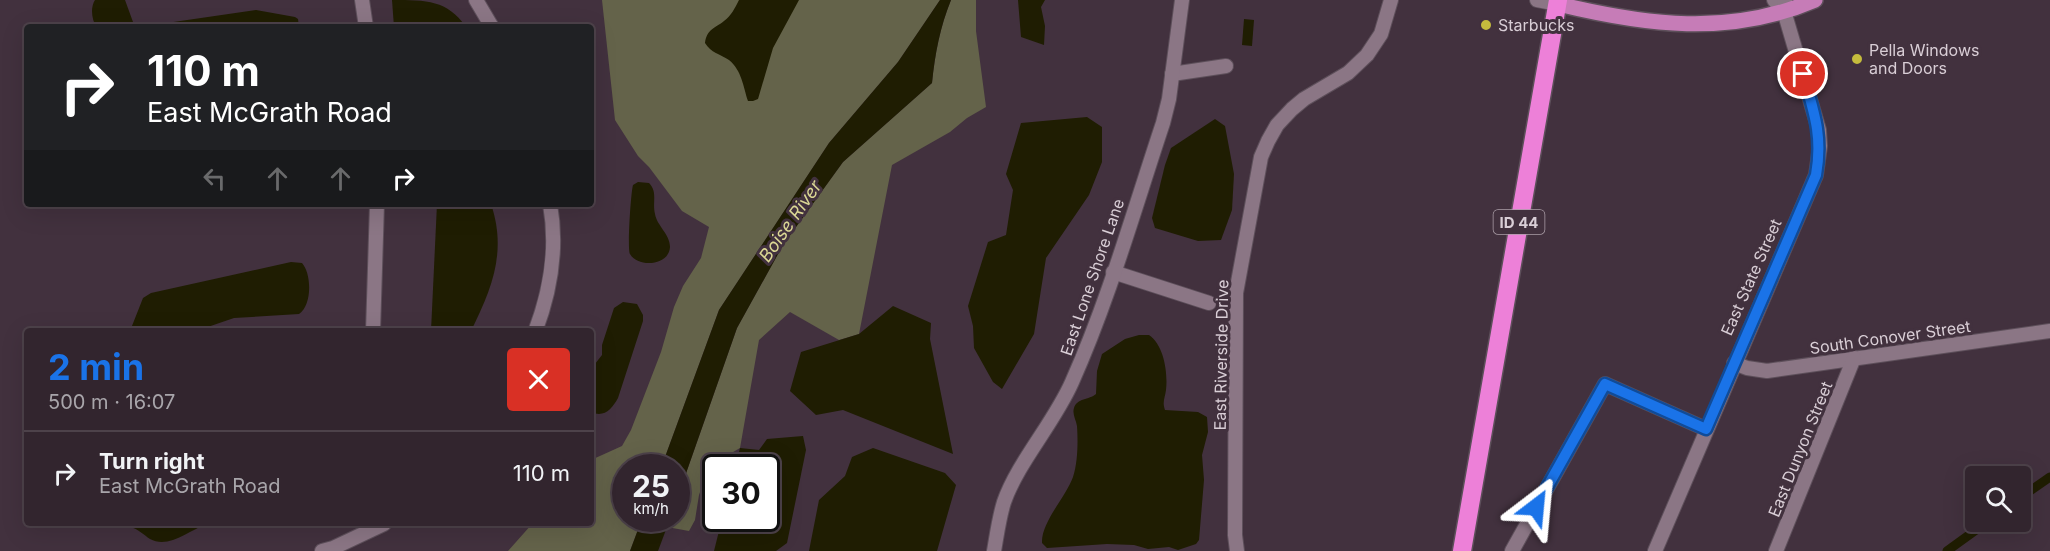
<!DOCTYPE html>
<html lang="en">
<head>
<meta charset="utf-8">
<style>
  :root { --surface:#32252e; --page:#3d313a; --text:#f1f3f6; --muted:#a8a5aa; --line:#4d424a; --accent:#1a73e8 }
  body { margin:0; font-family:Inter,sans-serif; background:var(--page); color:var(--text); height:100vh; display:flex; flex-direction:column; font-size:22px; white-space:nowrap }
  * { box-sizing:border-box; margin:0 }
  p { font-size:20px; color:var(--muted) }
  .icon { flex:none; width:33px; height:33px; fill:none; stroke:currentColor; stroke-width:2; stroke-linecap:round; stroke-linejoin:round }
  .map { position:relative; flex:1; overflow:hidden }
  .panel { position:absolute; left:24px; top:328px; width:570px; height:198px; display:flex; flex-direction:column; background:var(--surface); border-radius:6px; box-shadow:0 6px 24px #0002,0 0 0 2px var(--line) }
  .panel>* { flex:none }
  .hud { position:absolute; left:24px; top:24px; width:570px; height:183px; border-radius:6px; box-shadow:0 6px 24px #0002,0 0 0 2px var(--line); background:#202124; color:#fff; overflow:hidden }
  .controls { position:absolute; left:1965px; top:466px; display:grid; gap:12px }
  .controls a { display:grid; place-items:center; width:66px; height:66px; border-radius:6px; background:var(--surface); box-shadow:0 6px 24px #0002,0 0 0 2px var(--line); font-size:30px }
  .speed { position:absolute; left:612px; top:454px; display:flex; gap:12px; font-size:30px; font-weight:700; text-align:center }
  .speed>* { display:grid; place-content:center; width:78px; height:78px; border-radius:50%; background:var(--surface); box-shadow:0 6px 24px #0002,0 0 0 2px var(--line); line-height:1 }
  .speed small { font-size:15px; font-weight:400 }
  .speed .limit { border:3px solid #111; border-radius:9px; background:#fff; color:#111 }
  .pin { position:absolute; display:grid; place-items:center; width:51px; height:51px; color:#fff; margin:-26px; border:3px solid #fff; border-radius:50%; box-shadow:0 2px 6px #0007 }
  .me { position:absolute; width:66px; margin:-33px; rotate:29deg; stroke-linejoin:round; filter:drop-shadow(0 0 4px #0008) }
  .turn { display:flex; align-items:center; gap:21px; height:126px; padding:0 24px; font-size:27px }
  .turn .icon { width:78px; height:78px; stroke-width:2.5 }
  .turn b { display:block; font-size:42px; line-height:51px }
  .lanes { display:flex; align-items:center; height:57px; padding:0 24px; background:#0003; justify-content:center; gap:30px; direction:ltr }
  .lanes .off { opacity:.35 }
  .round { display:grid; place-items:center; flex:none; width:63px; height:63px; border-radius:6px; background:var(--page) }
  .overview { display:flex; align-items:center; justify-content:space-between; height:102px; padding:0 24px }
  h1 { font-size:36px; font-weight:700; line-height:45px; color:var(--accent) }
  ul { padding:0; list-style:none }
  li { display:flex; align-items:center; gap:18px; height:84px; padding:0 24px; border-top:2px solid var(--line) }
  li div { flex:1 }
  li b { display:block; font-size:22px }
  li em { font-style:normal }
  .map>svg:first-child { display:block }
  .green { fill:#64634a }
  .water { fill:#1f1d02 }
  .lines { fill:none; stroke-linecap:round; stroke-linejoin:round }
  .canal { stroke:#1f1d02; stroke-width:9 }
  .minor-casing { stroke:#5d4f5a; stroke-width:16 }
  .major-casing { stroke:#5d4f5a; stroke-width:18 }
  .highway-casing { stroke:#5d4f5a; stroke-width:21 }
  .minor { stroke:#8b7685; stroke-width:14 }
  .major { stroke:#c67cb7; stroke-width:15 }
  .highway { stroke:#ed80d8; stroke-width:18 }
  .route-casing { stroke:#114b97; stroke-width:15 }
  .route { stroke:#1a73e8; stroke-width:10 }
  .poi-dot { fill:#c5bc3d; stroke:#42313e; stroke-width:2 }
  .labels { text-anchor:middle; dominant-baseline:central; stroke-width:6; stroke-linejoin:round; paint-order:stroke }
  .shield { fill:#42313e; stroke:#ac9fa8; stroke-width:1.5 }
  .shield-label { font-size:15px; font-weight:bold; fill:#d9ced6 }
  .poi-label { font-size:16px; fill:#d9ced6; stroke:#42313e; text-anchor:start }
  .street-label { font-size:16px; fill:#d9ced6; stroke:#42313e }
  .water-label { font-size:18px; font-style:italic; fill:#dbd794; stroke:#42313e }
</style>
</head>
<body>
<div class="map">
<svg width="2050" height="551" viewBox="0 0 2050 551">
  <rect width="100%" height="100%" fill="#42313e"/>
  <g class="green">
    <path d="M602,0H940L898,62L829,143L719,310L661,468H626V519H642L630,551H508L532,524H591V460L622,446L631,430L661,352L674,307L683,286L701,258L709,227L682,211L649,167L638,156L615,120Z"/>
    <path d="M951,0H976V31L986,107L967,118L950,132L892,165L859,334L839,340L790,312L759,340L740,448L709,466L699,495L695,520L689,531L667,527L670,519H676L677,499L737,328L783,245L843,162L932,83C935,54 940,27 951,0Z"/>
  </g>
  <g class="water">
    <path d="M95,0H125L133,22L139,27L256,10L295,17L298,19L299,27H96C92,19 90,8 95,0Z"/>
    <path d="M392,0C427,0 447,0 466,27H394Z"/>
    <path d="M739,0H799L773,48L758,99L753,101H748C743,86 742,71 729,60C720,54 711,53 705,43C707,29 714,29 724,21C731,16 735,8 739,0Z"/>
    <path d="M940,0H951C940,27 935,54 932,83L843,162L783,245L737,328L677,499L676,468H661L719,310L829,143L898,62Z"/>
    <path d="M1018,0H1045L1041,7L1045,26L1044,45L1021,37Z"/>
    <path d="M1244,19L1254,20L1252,46L1242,45Z"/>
    <path d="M1087,117L1102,127V162L1089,195L1046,258L1034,334L1002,389L993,382L974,348L973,326L968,306L988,242L1006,235L1013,190L1006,174L1021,123Z"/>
    <path d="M1215,119L1225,126L1234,174L1232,210L1221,240L1198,241L1155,228L1152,218L1165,165L1171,148Z"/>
    <path d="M638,182L649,183C658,192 652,202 655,214C657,226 670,234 670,247C669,266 638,268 630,254C627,249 631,191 633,185Z"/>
    <path d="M437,204H491C507,252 492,288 471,331H431Z"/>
    <path d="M291,262L302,263C312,274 312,306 299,314L234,318L196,331H130L143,298L151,293Z"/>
    <path d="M623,302L637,304L643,315V321L618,398C612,409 604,418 591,412V369L602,355V345L614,308Z"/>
    <path d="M893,306L931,323L930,339L953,454L843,410L816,415L790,391L801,352L859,334Z"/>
    <path d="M1139,335H1149C1164,345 1168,373 1166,390C1165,398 1162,402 1165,410L1198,412L1207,417L1208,432L1202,455L1204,480L1199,540L1196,544L1178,550L1169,547L1148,549L1134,545L1107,544L1047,548L1042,543C1041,522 1066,497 1073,477C1078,462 1078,441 1077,426C1076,420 1072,414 1074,408C1077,398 1089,400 1096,394L1097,371L1102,354L1125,339Z"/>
    <path d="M803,436L806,450L787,543L776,551H714L722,519H766V468H735L740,448L759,450L767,439Z"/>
    <path d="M873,448L945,473L956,485L937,551H809L819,500L845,476L852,457Z"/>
    <path d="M642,519H670L658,551H630Z"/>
    <path d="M88,524H206C189,531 168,549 150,539C144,535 137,528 130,527C116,525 101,530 88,524Z"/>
  </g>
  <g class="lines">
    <g class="canal">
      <path d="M2020,498L2050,477"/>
      <path d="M1947,551L1987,522"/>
    </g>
    <defs>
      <g id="minor">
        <path d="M362,0L366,27"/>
        <path d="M476,0L492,27"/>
        <path d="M1537,0L1558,4"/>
        <path d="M1774,0L1784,11"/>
        <path d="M1172,74L1226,66"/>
        <path d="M1113,272L1209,303"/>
        <path d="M373,332L377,204"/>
        <path d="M535,332C551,290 558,249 550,204"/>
        <path d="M1734,363L1747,368L1767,371L2050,331"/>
        <path d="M322,551L333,548L384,524"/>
        <path d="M994,551C997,534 999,518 1004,502C1018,462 1054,423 1072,382C1109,299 1134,210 1163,123L1169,99L1182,0"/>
        <path d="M1237,551L1235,535L1236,293L1261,157L1268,141L1277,125L1292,109L1304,99L1348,73L1367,55L1381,34L1391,0"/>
        <path d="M1512,551L1605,384L1706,429"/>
        <path d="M1655,551L1816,175L1820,146L1819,130L1784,11L1785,0"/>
        <path d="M1776,551L1854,358"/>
      </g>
      <path id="major" d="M1558,4C1645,25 1729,37 1815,0"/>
      <path id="highway" d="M1462,551L1558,0"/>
    </defs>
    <use href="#minor" class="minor-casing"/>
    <use href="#major" class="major-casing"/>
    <use href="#highway" class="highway-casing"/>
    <use href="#minor" class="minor"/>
    <use href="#major" class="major"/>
    <use href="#highway" class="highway"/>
  </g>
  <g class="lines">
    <defs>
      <path id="route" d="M1536,507L1605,384L1706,429L1816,175C1823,136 1814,112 1803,74"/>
    </defs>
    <use href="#route" class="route-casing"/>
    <use href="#route" class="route"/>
  </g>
  <g class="poi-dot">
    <circle cx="1486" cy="25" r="6"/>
    <circle cx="1857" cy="59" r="6"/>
  </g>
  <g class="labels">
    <rect class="shield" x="1493.5" y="210" width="51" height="24" rx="4.5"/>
    <g class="shield-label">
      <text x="1519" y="222">ID 44</text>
    </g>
    <g class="poi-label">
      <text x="1498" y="25">Starbucks</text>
      <text x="1869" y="50">Pella Windows<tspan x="1869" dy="18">and Doors</tspan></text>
    </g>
    <g class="street-label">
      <text transform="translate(1092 277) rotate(-71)">East Lone Shore Lane</text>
      <text transform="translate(1751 277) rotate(-66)">East State Street</text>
      <text transform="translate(1890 337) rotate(-8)">South Conover Street</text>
      <text transform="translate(1221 355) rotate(-89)">East Riverside Drive</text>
      <text transform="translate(1800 449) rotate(-68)">East Dunyon Street</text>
    </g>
    <g class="water-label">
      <text transform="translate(790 221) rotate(-55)">Boise River</text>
    </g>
  </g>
</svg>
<div class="controls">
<a><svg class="icon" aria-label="search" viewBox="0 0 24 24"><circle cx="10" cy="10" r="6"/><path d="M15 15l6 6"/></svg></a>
</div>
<div class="speed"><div>25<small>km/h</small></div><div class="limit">30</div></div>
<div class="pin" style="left:1803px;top:74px;background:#d93025"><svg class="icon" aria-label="arrive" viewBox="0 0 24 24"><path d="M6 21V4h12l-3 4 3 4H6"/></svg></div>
<svg class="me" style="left:1536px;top:507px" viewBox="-20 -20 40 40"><path d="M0-17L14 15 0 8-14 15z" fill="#1a73e8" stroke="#fff" stroke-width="4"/></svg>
<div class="hud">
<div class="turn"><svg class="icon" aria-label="right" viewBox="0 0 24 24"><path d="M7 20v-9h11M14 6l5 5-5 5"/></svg><div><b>110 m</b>East McGrath Road</div></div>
<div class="lanes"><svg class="icon off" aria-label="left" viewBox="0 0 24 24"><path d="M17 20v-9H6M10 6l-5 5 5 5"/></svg><svg class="icon off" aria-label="ahead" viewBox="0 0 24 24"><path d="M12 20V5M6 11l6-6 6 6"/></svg><svg class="icon off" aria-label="ahead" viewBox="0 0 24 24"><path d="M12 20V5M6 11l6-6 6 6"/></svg><svg class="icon" aria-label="right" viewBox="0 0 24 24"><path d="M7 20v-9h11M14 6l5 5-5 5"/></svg></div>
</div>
<section class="panel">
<div class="overview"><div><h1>2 min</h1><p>500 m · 16:07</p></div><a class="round" style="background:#d93025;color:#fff"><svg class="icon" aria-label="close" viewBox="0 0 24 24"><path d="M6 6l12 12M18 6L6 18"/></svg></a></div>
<ul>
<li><svg class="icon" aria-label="right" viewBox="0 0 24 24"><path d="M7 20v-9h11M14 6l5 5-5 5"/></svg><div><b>Turn right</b><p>East McGrath Road</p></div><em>110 m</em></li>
</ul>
</section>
</div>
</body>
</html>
